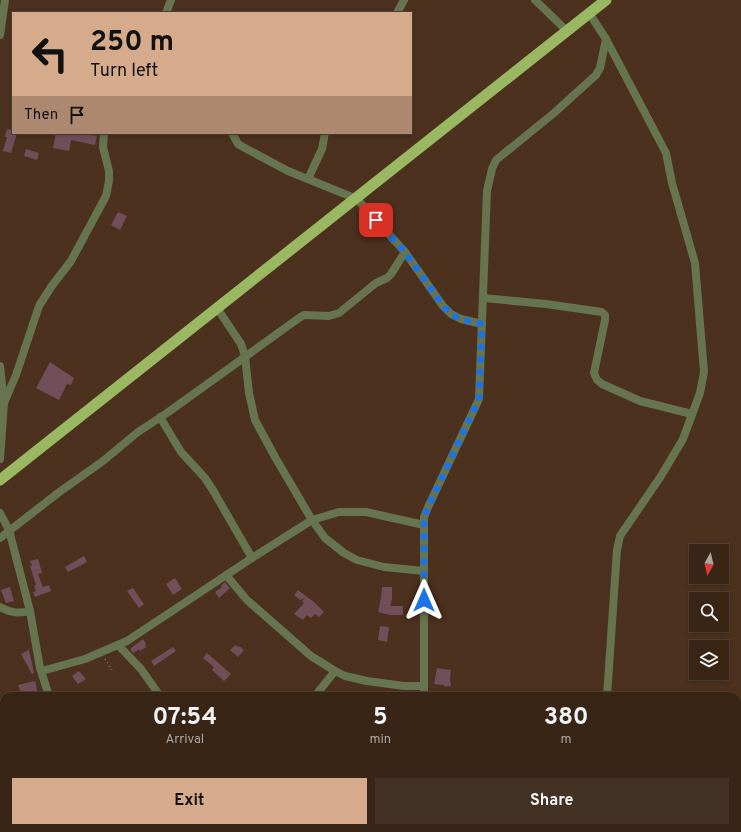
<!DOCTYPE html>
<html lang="en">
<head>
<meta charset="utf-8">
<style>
  :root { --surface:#382516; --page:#433123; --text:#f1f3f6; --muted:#aba5a1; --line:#524235; --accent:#d6ab8b }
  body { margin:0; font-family:Overpass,sans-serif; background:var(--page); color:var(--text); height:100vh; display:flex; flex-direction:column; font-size:15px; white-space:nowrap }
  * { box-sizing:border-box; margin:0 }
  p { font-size:13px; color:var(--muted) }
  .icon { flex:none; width:22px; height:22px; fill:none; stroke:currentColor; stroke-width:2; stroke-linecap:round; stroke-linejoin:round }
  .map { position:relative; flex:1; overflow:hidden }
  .panel { position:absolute; left:0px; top:692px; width:741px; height:140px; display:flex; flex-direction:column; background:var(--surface); border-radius:12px 12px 0 0; box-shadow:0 2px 6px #0003,0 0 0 1px var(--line) }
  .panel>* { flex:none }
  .banner { position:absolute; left:12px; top:12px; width:400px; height:122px; border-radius:0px; box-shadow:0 2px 6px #0003,0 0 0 1px var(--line); background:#d6ab8b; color:#111; overflow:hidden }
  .needle { width:26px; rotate:188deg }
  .tools { position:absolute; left:689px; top:544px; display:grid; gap:8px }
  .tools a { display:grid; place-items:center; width:40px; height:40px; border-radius:0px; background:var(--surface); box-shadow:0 2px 6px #0003,0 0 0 1px var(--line); font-size:20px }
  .pin { position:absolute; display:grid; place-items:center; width:34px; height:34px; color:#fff; margin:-17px; border-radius:8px; box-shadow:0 2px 6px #0006 }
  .me { position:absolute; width:44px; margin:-22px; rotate:0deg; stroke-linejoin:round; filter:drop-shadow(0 0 3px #0008) }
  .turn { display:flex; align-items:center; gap:14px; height:84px; padding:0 12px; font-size:18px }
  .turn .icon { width:52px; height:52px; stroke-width:2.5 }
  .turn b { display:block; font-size:28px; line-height:34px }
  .then { display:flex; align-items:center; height:38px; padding:0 12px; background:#0003; gap:8px; font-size:15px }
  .eta { display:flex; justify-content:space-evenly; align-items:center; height:68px; text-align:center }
  .eta b { font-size:24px; font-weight:700; line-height:28px }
  .action { display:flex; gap:8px; margin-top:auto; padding:8px 12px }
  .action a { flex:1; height:46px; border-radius:0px; background:var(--accent); color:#111; font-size:16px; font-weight:700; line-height:46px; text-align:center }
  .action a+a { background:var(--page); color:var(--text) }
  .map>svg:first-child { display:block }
  .building { fill:#704f5b }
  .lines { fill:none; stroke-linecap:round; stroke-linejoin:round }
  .path { stroke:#8f796a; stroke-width:1.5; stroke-dasharray:1 3; stroke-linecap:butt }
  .minor { stroke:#66744f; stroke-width:8 }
  .trunk { stroke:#9ab862; stroke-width:11 }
  .route { stroke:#1a73e8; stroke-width:7; stroke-dasharray:0 12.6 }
</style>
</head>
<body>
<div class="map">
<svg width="741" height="832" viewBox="0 0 741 832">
  <rect width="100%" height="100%" fill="#4b311e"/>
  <g class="building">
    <path d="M7,129L13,130V133H17L11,153L3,151L7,137H5Z"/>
    <path d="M56,133H85L97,136L95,145L71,140L69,151L53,148Z"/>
    <path d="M26,149L39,153L37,160L24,156Z"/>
    <path d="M118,212L127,216L120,230L111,225Z"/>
    <path d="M50,362L74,378L71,385L67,384L59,400L36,388Z"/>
    <path d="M84,556L87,562L68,572L65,567Z"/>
    <path d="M38,559L42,573L38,574L43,587L49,585L51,591L35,597L33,592L36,591L34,586L36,585L30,566H32L30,561Z"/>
    <path d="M175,578L182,589L173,595L166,584Z"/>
    <path d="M225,582L230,588L219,598L215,592L222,587L221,586Z"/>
    <path d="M10,587L14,601L6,603L1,590Z"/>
    <path d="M382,587H392V599L390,606H403V615H390L378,612L381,598Z"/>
    <path d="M133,588L144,604L139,608L127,591Z"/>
    <path d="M298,590L314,602L324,612L319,617L315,614L311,618L307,615L303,620L294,614L304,603L302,601L305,598L300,600L294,595Z"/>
    <path d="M380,626L389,627L387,642L378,640Z"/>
    <path d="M143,639L146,644L145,645L146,647L140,651L139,649L133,653L130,649Z"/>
    <path d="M235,645L238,647L239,646L244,650L238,657L230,650Z"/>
    <path d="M173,647L176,651L154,666L151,661Z"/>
    <path d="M29,650L34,673L32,674L21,654Z"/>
    <path d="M207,653L231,674L224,681L212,670L214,667L203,658Z"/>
    <path d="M437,668L451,670L450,678L451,686L445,687L444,685L434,684Z"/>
    <path d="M79,671L86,679L78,684L72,676Z"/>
    <path d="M35,681L38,693L22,696L18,685Z"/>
  </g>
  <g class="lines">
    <g class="path">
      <path d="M105,659L112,670"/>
      <path d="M0,780L4,779"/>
      <path d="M139,828L142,832"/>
      <path d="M42,832L43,830"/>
      <path d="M124,832L129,828"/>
      <path d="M156,832L163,828"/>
    </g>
    <g class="minor">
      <path d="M535,0L567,31"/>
      <path d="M166,13L171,0"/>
      <path d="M397,13L404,0"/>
      <path d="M589,13L606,39L666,153L672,183L695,263L704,372L700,393L683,439L661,476L620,536L617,550L607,696"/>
      <path d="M0,35L5,0"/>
      <path d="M232,133L238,144L243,147L288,171L357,199L405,252L443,306L451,314L461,319L482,324"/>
      <path d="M308,179L322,149L325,133"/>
      <path d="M483,298L546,304L602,312L605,315V320L594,373L597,380L602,384L640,401L692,414"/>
      <path d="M217,308L241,344L245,356L249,393L255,420L275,457L312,520L325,538L344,553L357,560L384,567L424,571"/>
      <path d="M0,366L4,403L0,459"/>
      <path d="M4,403L16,375L39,306L51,287L71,261L106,196L109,181V171L103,147L104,133"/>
      <path d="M160,417L181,452L205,478L214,492L252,558"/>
      <path d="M0,513L9,530L30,611L40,668L49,696"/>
      <path d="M0,538L58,493L103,461L138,432L167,413L299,318L304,315L329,316L339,313L376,283L387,278L391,274L405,252"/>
      <path d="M226,575L247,600L311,656L335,671L345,676L367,681L404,686H424"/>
      <path d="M0,607C11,613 19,614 30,611"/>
      <path d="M118,645L141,669L160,696"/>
      <path d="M42,671L85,659L127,641L252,558L312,520L339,512H366L424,525"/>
      <path d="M315,696L335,671"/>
      <path d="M424,696V517L429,505L479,399L487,191L492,169L496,160L554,113L596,75L600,68L606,39"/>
      <path d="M88,828L90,832"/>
      <path d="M325,828L344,832"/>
      <path d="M441,828L472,832"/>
      <path d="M357,832L366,828"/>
      <path d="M422,832V828"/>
      <path d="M497,832L501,828"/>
    </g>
    <path class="trunk" d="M0,480L606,0"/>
  </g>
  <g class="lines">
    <path class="route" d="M376,220L405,252L443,306L451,314L460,319L482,324L479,399L429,505L424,517V600"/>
  </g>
</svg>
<div class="tools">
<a><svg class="needle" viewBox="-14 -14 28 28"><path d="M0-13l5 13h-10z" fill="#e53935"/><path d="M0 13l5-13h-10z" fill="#aba5a1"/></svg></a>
<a><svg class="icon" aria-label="search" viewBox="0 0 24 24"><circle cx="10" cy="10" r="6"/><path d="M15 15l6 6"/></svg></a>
<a><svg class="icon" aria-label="layers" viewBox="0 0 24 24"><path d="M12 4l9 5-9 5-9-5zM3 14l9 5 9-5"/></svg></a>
</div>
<div class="pin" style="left:376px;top:220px;background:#d93025"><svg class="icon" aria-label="arrive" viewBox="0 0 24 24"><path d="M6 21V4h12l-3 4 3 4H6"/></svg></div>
<svg class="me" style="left:424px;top:600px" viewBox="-20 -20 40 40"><path d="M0-17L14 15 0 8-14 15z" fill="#1a73e8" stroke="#fff" stroke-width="4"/></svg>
<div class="banner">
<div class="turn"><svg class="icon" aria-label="left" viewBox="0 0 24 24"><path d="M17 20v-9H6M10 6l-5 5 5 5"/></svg><div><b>250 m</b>Turn left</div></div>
<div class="then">Then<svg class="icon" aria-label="arrive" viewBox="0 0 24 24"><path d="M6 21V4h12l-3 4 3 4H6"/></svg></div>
</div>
<section class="panel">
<div class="eta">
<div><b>07:54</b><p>Arrival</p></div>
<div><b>5</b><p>min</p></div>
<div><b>380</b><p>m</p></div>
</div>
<div class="action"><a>Exit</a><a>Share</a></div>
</section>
</div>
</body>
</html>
